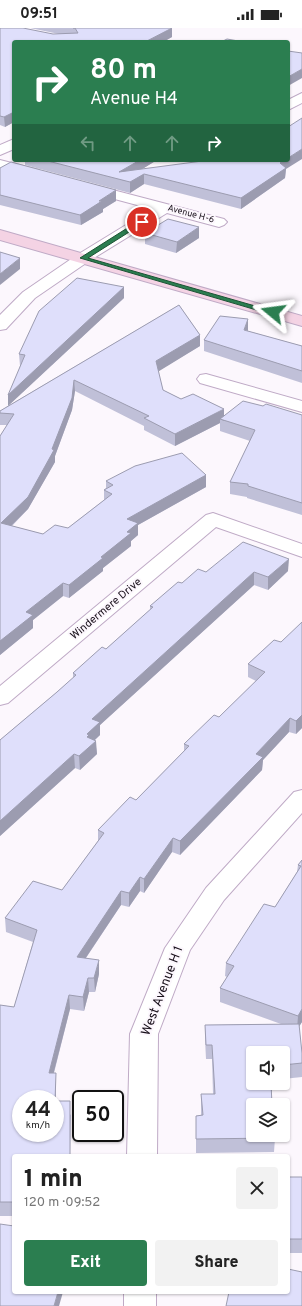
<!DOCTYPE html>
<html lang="en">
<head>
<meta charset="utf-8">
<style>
  :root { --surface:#fff; --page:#f2f2f2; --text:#222; --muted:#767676; --accent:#2b7e50 }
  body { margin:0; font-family:Overpass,sans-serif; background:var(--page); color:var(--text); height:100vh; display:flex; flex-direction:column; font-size:15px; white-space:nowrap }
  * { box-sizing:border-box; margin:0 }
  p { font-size:13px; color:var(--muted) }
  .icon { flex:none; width:22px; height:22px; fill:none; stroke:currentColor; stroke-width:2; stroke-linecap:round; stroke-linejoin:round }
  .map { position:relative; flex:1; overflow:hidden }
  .sheet { position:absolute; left:12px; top:1126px; width:278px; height:140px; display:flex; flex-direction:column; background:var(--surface); border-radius:4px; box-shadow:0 1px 3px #0004 }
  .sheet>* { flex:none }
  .banner { position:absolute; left:12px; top:12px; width:278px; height:122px; border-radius:4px; box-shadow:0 1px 3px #0004; background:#2b7e50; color:#fff; overflow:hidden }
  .buttons { position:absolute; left:246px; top:1018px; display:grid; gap:8px }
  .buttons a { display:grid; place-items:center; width:44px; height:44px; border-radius:4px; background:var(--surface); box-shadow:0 1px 3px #0004; font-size:20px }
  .speed { position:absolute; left:12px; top:1062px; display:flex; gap:8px; font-size:20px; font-weight:700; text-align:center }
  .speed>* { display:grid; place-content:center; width:52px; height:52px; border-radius:50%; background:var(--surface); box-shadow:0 1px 3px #0004; line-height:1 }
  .speed small { font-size:10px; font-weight:400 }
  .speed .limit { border:2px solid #111; border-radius:6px; background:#fff; color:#111 }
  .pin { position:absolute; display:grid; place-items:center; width:34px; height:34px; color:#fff; margin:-17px; border:2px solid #fff; border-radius:50%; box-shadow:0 1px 4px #0007 }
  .me { position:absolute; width:44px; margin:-22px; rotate:286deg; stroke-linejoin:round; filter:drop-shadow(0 0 3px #0008) }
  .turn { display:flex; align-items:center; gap:14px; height:84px; padding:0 12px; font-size:18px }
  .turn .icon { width:52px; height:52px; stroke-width:2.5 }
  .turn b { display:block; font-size:28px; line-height:34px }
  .lanes { display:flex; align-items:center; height:38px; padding:0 12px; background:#0003; justify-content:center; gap:20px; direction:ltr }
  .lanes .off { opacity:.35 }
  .round { display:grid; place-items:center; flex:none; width:42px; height:42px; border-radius:4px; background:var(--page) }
  .summary { display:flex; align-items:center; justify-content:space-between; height:68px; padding:0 12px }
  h1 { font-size:24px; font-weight:800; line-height:30px }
  .primary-button { display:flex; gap:8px; margin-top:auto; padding:8px 12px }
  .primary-button a { flex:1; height:46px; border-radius:4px; background:var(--accent); color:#fff; font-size:16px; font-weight:800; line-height:46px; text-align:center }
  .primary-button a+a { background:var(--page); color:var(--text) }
  .status { display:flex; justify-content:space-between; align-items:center; height:28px; padding:0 20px; background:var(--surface); direction:ltr }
  .status svg { height:11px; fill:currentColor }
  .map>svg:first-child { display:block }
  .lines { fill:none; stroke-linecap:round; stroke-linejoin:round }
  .minor-casing { stroke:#bfaac6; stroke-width:2 }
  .secondary-casing { stroke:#bfaac6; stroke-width:2 }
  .minor { fill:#fff; fill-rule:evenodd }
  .secondary { fill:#f4d3e4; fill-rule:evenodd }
  .wall { fill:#c0c0d8 }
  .shaded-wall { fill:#9c9cb0 }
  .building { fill:#dfdffb; stroke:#9c9cb0; fill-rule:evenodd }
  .route { fill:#2b7e50; stroke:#1c5234 }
  .labels { text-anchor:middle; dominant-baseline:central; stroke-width:4; stroke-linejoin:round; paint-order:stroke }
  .far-street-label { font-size:9px; fill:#19111b; stroke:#fcf7fd }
  .street-label { font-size:11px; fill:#19111b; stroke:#fcf7fd }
  .near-street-label { font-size:13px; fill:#19111b; stroke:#fcf7fd }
</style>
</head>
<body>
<div class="status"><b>09:51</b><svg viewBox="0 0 49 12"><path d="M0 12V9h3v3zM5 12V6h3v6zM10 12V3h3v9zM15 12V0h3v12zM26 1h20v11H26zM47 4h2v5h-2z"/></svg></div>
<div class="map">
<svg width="302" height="1278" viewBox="0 0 302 1278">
  <rect width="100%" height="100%" fill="#fcf7fd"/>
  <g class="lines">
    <defs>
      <g id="minor">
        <path d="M302,65V75L288,82V72Z"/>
        <path d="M14,111V121L0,127V117Z"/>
        <path d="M0,132L39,142L41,145L39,148L34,149L0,140Z"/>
        <path d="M86,155L224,191L227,194L224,197L219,199L167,185L89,233L35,270L6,301L0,302V287L23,264L77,227L152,181L81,162L79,159L81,156Z"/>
        <path d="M206,346L302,373V384L200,355L197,351L200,347Z"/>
        <path d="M213,485L302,516V529L216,499L8,675L0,677V658L206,487Z"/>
        <path d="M302,762V785L224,872L190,922L158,1006L157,1128H127L130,1006L165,920L206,860L294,764Z"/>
        <rect x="124" y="1264" width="32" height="14"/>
      </g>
      <path id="secondary" d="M0,202L302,288V298L0,212Z"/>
    </defs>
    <use href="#minor" class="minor-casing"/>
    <use href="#secondary" class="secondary-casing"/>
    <use href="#minor" class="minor"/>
    <use href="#secondary" class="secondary"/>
  </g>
  <g class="wall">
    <path d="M0,0L53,6H59L30,0H172V9L163,14H14V94L5,99L0,97Z"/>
    <path d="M25,132H157L142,141H286L285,150L241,181L144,156L130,165L25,137Z"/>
    <path d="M0,140L116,173L103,181V184L81,197L0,177Z"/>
    <path d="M145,205L199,210L176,225L145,216Z"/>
    <path d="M124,259V270L8,378L179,277L200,307V318L158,343L163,362L181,371L224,388L263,378L302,387V487L247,470V469L230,466V454L250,413L220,403V395L175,418L144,402V398L75,363L72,382L55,428V434L28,481L12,498L43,506L68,500L104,472V462L106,460V453L206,447V459L138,497V507L131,513V518L103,540V543L69,570L63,568L33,592V600L0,627V408L7,397H0V383L8,378L20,338L19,326Z"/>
    <path d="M248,303L302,318V355L204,323V312Z"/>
    <path d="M288,543L268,562L254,557L100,697V707L95,712L97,726L80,742L75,740L0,808V712L57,664L73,650V645L106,621L150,582V578L182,555L206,544Z"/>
    <path d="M274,612L302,700L296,706L289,704L263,732L262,742L180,827L172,824L144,865L140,863L129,879L121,877L86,930L99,946L95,964H89L84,983L70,981L54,1045L56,1059V1073L71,1087L70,1128H14V1188H0V977L14,979L33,914L6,904L5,890L62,862L98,813V802L136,772L184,723V716L219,689L256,653L248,649V636Z"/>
    <path d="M302,832V994L299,998L302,1025V1049L283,1051V1025H253L275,1110L274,1124L196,1125V1088L201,1087V1066H213L212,1031H206L205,1011V997L281,996L220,974V960L227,949L225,948L226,935L275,879L297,844L298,837Z"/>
    <rect x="288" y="1149" width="14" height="76"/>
  </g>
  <g class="shaded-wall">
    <path d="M172,0V9L163,14H145Z"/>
    <path d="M302,41V50L288,58V49Z"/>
    <path d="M14,84V94L5,99L4,89Z"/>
    <path d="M302,121V131L286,141L285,150L241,181V170L280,135L284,132H288V130Z"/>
    <path d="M140,132H157L123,153L119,144Z"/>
    <path d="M144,146V156L130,165V154Z"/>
    <path d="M116,162V173L103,181V184L81,197L80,187L99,173Z"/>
    <path d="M199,199V210L176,225L177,214Z"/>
    <path d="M20,230V241L0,257V246Z"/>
    <path d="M124,259V270L8,378V367Z"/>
    <path d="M248,291V303L244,302Z"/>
    <path d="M200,307V318L156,345V333Z"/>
    <path d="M74,352L75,363L72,382L55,428V434L28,481L2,507L1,495L52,421Z"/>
    <path d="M224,381V393L220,391V395L175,418V406Z"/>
    <path d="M206,447V459L138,497V507L131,513V518L103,540V543L69,570V557L101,529L127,491Z"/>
    <path d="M289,531L288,543L268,562V549Z"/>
    <path d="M254,544V557L100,697V707L89,717L96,713L97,726L80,742L79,728L92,691Z"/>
    <path d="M63,555V568L33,592V600L0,627V613L26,584Z"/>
    <path d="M302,687V700L296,706V693Z"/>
    <path d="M290,690L289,704L263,732L262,742L180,827V813L256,726Z"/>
    <path d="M74,726L75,740L0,808V793Z"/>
    <path d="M173,810L172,824L144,865V851Z"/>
    <path d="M140,849V863L129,879V865Z"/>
    <path d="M121,863V877L77,943V929Z"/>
    <path d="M99,932V946L95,964L94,950Z"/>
    <path d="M88,950L89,964L84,983L83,969Z"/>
    <path d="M69,967L70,981L50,1059L49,1045Z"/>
    <path d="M302,981V994L297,1002L298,988Z"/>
    <path d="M56,1045V1087L55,1073Z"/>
    <path d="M58,1264H63L59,1278H54Z"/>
  </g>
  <g class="building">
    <path d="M0,0H23L53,6L78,5L75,0H73H172L145,14H14V84L4,89L0,88Z"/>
    <path d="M227,11L244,14H221Z"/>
    <path d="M288,23L302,25V41L288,49Z"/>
    <path d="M302,90V121L288,130V99Z"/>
    <path d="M44,132H140L119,144L210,132H284L280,135L286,140L241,170L144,146L130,154Z"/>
    <path d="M11,134L116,162L99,173H102L80,187L0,167V140Z"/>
    <path d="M168,191L199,199L177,214L145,205Z"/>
    <path d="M0,224L20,230L0,246Z"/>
    <path d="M77,250L124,259L8,367L25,327L19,326L39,283Z"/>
    <path d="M179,277L200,307L156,333L163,362L181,371L193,366L224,381L175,406L144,390L149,388L74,352L72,370L52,421L54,422L28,469L1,495L43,506L55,497L68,500L112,466L104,462L113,457L106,453L135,438L182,425L206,447L127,491L138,495L127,504L131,505L101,529L103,530L69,557L63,555L26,584L33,587L0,613V408L14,386L0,385V383Z"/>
    <path d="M220,288L248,291L244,302L302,318V343L204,312Z"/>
    <path d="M243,373L263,378L266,376L302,387V475L248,458V456L230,454L255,402L220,391Z"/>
    <path d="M243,514L289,531L268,549L254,544L92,691L100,694L87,706L89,707L87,709L96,713L79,728L74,726L0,793V712L57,664L76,647L73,645L102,619L106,621L153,579L150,578L178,554L182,555L198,541L206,544Z"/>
    <path d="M302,594V687L296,693L290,690L256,726L263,729L180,813L173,810L144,851L140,849L129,865L121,863L77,929L99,932L94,950H88L83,969L69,967L49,1045H56L55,1073H70V1128H14V1174H0V977L14,979L37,902L5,890L33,853L62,862L104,805L98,802L130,769L136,772L189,718L184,716L214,687L219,689L265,644L248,636L274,612L281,614ZM21,1071H55V1105H21Z"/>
    <path d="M302,832V981L298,988L220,960L234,938L226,935L264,876L275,879L301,838L298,837Z"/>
    <path d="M299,996L302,1025V1035L283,1037V1025H253V1055H271L272,1077H253V1107H275V1110L196,1111V1088L203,1087L201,1066H215L212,1017H206L205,997Z"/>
    <rect x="288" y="1149" width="14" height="62"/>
    <path d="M0,1196L14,1198V1264H58L54,1278H0Z"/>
    <path d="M288,1241L302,1244V1278H226L229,1264H252L257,1265V1264H288Z"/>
  </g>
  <path class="route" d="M140,192L145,194L88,230L276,284L270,286L80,230Z"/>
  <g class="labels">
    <g class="far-street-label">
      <text transform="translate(191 186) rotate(15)">Avenue H-6</text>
    </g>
    <g class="street-label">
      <text transform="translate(106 581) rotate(-40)">Windermere Drive</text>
    </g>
    <g class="near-street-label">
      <text transform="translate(163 963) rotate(-69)">West Avenue H 1</text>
    </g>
  </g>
</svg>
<div class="buttons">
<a><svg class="icon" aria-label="sound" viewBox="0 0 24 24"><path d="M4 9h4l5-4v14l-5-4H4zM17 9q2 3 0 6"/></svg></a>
<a><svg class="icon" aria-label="layers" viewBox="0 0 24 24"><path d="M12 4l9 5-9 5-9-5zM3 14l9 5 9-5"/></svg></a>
</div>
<div class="speed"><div>44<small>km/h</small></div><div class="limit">50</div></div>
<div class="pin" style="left:142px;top:194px;background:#d93025"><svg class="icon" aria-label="arrive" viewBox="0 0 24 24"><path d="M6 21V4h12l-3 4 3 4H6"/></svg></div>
<svg class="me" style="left:273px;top:284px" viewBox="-20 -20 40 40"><path d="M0-17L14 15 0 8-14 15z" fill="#2b7e50" stroke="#fff" stroke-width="4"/></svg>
<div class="banner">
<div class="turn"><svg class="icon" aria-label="right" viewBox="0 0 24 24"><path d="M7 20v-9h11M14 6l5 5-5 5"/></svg><div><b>80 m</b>Avenue H4</div></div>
<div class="lanes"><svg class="icon off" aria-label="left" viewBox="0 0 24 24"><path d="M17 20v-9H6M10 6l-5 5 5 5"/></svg><svg class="icon off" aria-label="ahead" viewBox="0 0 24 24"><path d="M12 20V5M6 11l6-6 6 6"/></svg><svg class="icon off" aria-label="ahead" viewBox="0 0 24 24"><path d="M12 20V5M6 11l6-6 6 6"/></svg><svg class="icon" aria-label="right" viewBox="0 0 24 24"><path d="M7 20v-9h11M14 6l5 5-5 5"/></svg></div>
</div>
<section class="sheet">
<div class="summary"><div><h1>1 min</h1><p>120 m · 09:52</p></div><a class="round"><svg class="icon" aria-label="close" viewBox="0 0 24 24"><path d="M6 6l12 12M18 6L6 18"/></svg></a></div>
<div class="primary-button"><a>Exit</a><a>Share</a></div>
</section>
</div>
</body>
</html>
